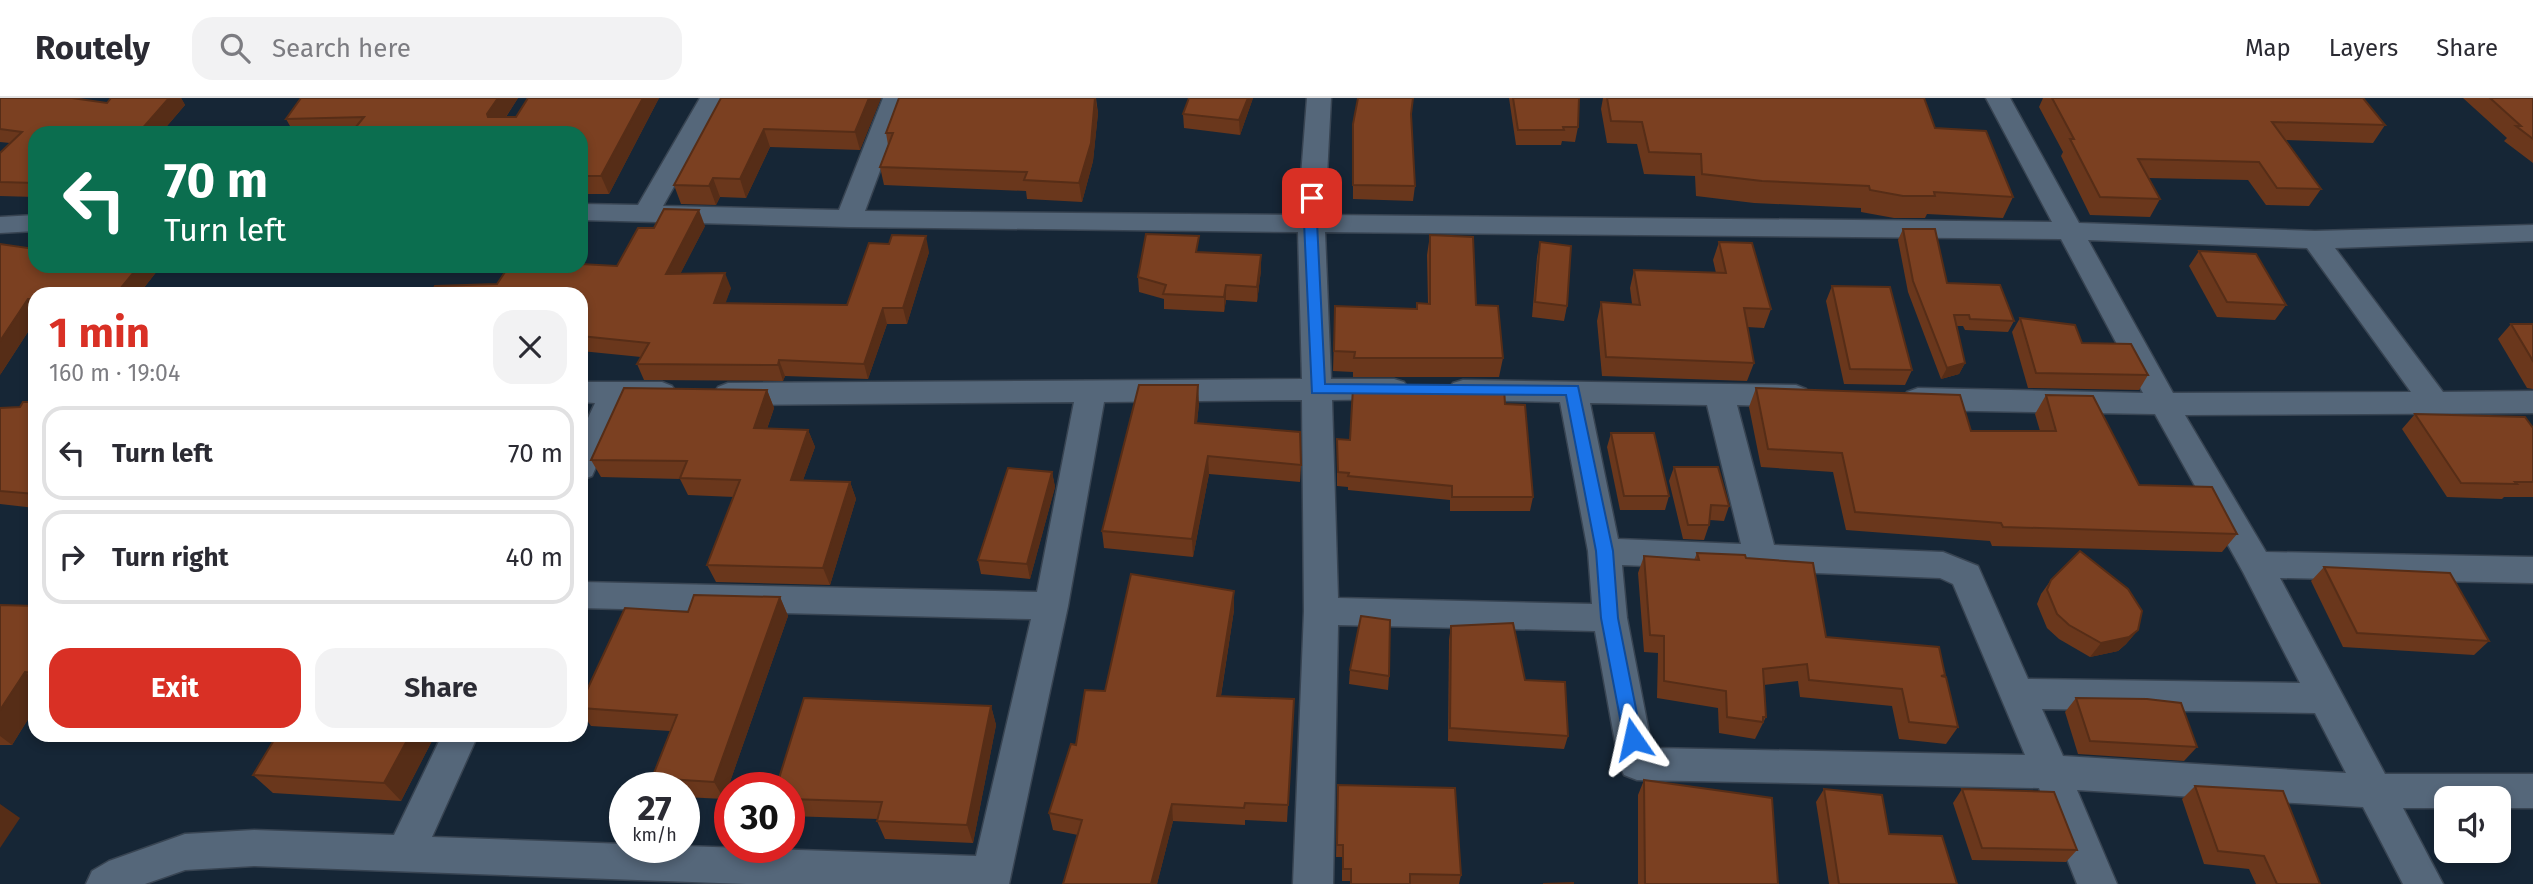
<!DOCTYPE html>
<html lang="en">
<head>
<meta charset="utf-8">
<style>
  :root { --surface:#fff; --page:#f2f2f3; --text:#2b2b33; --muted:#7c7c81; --line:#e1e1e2; --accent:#d93025 }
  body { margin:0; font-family:"Fira Sans",sans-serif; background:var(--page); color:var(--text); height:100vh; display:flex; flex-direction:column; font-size:26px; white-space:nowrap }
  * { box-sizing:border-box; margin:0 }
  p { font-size:23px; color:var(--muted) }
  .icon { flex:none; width:38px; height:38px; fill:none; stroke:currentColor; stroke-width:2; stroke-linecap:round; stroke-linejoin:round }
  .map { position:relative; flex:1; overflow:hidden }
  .drawer { position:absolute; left:28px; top:189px; width:560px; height:455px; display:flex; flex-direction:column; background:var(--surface); border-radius:21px; box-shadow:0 4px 10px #0003 }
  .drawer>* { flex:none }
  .guide { position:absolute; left:28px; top:28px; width:560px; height:147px; border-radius:21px; box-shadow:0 4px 10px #0003; background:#0b6e4f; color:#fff; overflow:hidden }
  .buttons { position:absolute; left:2434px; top:688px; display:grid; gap:14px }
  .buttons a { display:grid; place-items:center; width:77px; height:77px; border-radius:14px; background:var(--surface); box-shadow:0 4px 10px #0003; font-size:35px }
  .speed { position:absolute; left:609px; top:674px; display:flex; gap:14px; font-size:35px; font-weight:700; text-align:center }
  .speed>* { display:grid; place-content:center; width:91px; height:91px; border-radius:50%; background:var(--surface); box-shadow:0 4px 10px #0003; line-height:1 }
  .speed small { font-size:18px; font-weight:400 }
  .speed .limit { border:10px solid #d22; background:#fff; color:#111 }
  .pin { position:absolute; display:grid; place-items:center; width:60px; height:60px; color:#fff; margin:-30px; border-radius:14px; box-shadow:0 4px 10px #0006 }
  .me { position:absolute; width:77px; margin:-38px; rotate:349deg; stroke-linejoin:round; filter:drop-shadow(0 0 5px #0008) }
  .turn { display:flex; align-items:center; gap:24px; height:147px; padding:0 21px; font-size:32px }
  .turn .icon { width:91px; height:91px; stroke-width:2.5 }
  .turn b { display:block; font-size:49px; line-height:60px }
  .round { display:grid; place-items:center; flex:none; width:74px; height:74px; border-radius:21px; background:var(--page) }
  .summary { display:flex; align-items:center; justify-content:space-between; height:119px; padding:0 21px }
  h1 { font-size:42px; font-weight:700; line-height:52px; color:var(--accent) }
  .cta { display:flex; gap:14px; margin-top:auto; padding:14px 21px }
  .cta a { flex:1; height:80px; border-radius:21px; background:var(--accent); color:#fff; font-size:28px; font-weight:700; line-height:80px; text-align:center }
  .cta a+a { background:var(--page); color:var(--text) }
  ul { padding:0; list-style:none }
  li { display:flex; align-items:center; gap:21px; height:94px; margin:0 14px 10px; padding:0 7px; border:4px solid var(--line); border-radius:21px }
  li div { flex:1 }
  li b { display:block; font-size:26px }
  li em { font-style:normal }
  header { display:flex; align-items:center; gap:42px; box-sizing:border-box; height:98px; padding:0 35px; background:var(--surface); border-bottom:2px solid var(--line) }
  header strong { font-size:33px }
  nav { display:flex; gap:38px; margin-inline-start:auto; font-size:24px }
  .search { width:490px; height:63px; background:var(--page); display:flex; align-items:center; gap:18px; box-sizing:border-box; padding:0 24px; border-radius:21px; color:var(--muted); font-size:26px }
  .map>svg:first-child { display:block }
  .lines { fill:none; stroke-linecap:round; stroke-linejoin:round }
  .minor-casing { stroke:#384452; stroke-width:3 }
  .minor { fill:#55677a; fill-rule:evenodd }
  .wall { fill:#6a371c }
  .shaded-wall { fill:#562d17 }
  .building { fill:#7b4021; stroke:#562d17; stroke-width:2 }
  .route { fill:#1a73e8; stroke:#114b97; stroke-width:2 }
</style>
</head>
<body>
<header>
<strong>Routely</strong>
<div class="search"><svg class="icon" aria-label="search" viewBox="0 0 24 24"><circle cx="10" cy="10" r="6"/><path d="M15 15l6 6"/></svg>Search here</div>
<nav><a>Map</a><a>Layers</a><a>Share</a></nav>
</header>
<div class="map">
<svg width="2533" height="786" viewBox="0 0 2533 786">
  <rect width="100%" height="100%" fill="#162636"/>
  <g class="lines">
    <defs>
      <g id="minor">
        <path d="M700,0H724L663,108L839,112L883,0H907L865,113L1298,117L1307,0H1331L1325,117L2052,124L1986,0H2010L2079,125L2315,133L2533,127V143L2335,150L2443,294L2533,293V315L2185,317L2266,454L2533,459V485L2280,480L2385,676H2533V710H2499V700H2446V710H2403L2443,786H2403L2363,709L2077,692L2117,786H2077L2039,690L1637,682L1624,677L1619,666L1595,533L1338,527L1333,786H1293L1304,513L1302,302L1104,304L1068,508L1009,786H746L254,768L185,772L145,786H86L92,773L109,763L185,736L254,732L394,737L442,637H478L432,739L625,746V749L684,748L976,758L1031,521L581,510V484L1037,494L1074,304L728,307L718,303L713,296L718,289L728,285L1302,281L1298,134L849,129L581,122V106L638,107ZM1325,134L2061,141L2143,295L1918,290L1907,294L1903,301L1907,308L1918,312L2155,316L2243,474L2300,585L2028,581L1978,468L1943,454L1774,447L1737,307L1796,309L1806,305L1811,298L1806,291L1796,287L1463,282L1453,285L1448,292L1453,299L1463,302L1560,304L1588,453L1592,506L1338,500L1332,302L1394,301L1404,298L1409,291L1404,284L1394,281H1331ZM2088,142L2307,150L2411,294L2173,295ZM1590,305L1707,307L1741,446L1618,441ZM1622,467L1940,480L1953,486L2025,657L1652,650L1627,520ZM2042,611L2315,615L2346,675L2063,658Z"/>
        <path d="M35,117V133L0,135V119Z"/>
        <path d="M581,284H662L672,288L677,295L672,302L662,306L624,305L592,378L581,382V335L595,305L581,304Z"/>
      </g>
    </defs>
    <use href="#minor" class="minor-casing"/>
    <use href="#minor" class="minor"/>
  </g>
  <g class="wall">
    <path d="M0,0L107,5L111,0H181L185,7L161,35H35V99L0,98V55L10,45L0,44Z"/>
    <path d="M518,0L506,19H516L659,0L609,96H581V35H294L286,21Z"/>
    <path d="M721,0H881L860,52L770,49L746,100L720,99L716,107L681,106L674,87Z"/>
    <path d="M899,0H1096L1098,15L1093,63L1082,104L1027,101L1026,93L884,87L880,69L888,47L886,35Z"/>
    <path d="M1253,0L1240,37L1184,30L1183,16Z"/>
    <path d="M1509,0H1579L1578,29L1575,44L1562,43L1561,47H1516Z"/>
    <path d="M1603,0H1924L1935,30L2013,99L2003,120L1927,116L1925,120H1894L1861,114V110L1754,105L1696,98L1695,78L1644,76L1637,46L1607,45L1601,11Z"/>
    <path d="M2043,0H2363L2385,27L2373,45L2286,42L2321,91L2309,108L2266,107L2248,82L2148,80L2160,101L2150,119L2090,117L2061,58L2063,54L2039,9Z"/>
    <path d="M2463,0H2533V65L2504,43L2507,40Z"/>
    <path d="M1411,18L1415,88L1413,103L1353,101V26Z"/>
    <path d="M705,128L680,176L731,190L725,205L847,207L929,154L907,226H887L868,281L785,278L783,283L644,282L637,266L641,259L581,253V196L497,186L617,168L654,130Z"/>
    <path d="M1903,131L1947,185L2014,223L2008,234L1965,232L1963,228H1957L1965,265L1959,276L1941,281L1908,194L1898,142Z"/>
    <path d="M1430,137L1476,207L1503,260L1499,279H1353V274L1333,273L1335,208L1416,211L1417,205L1428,206L1427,157Z"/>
    <path d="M1540,144L1567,208L1564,223L1532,219L1537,159Z"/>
    <path d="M1719,144L1771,211L1764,230L1747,229L1754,265L1747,283L1602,278L1597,223L1601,204L1632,206L1630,190L1634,172L1716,175L1713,162Z"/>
    <path d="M2199,153L2286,207L2275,222L2217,219L2189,168Z"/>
    <path d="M1199,154L1261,157V172L1257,204L1226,202L1224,214L1164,211V201L1139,194L1138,179Z"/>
    <path d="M35,168H161L139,196L167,194L168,196H35V223L0,277Z"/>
    <path d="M1832,188L1912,272L1905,287L1844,286L1826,203Z"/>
    <path d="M2020,220L2082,245L2148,277L2139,292L2028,290L2012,234Z"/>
    <path d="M2511,226H2533V291L2527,290L2498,241Z"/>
    <path d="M1756,290L1971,333H2040L2035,316L2046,297L2139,387L2237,436L2222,454L1992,448L1990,443L1846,432L1833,374L1761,369L1749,309Z"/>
    <path d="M767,292L774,310L767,331L808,332L815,349L803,382L850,384L856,401L830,487L716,484L707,467L734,399L688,397L680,381L601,379L591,362Z"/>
    <path d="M35,304V410L0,406V310L20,309Z"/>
    <path d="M1199,305L1197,325L1301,367L1300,384L1209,376L1193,459L1104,450L1102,433Z"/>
    <path d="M1505,306L1533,399L1530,413H1450V402L1348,392V389L1337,388V341L1350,342Z"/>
    <path d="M2415,316L2533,330V399H2504L2502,401L2447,399L2402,331Z"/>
    <path d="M1611,335L1669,398L1665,412H1620L1607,349Z"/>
    <path d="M1674,369L1729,408L1724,423L1710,422L1709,427L1704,442L1683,441L1669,383Z"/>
    <path d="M1052,374L1055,389L1030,481L981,476L978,462Z"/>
    <path d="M1697,455L1746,460L1826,539L1944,578L1958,629L1946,646L1899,641L1892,608L1800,599L1798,583L1764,587L1766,619L1755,641L1719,635L1718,610L1657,600L1658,555L1644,554L1638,475L1644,458L1694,462Z"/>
    <path d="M2324,469L2489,543L2474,557L2343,549L2311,483Z"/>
    <path d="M2051,482L2138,532L2126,546L2118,553L2090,559L2059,541L2047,530L2037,506L2041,496Z"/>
    <path d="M780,499L788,518L724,701L684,699V690H658L652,680L670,633L591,628L581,614V605L688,514Z"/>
    <path d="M0,507L35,508V610L12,647H0Z"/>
    <path d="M1234,512L1221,598L1293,619L1287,724L1245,722V727L1173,723L1157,786H1063L1078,737L1053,732L1049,715L1076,647L1105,593Z"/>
    <path d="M1451,528L1525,582L1568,638L1564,651L1448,643L1449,542Z"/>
    <path d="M1350,572L1389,578L1388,592L1349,586Z"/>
    <path d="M2076,600L2197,649L2184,663L2078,656L2065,614Z"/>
    <path d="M991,608L996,627L973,745L885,741L877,723L878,721L789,718V690Z"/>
    <path d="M267,637H435L401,703L273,695L253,677L273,643Z"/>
    <path d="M1644,682L1778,786H1638V697Z"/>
    <path d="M1338,687L1461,777L1459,786H1350V783H1342V759H1336Z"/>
    <path d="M2195,688L2320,786H2256L2249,771L2204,766L2182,701Z"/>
    <path d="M1824,691L1889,736L1957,786H1829L1816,704Z"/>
    <path d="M1962,691L2077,752L2066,764L1972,762L1953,705Z"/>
  </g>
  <g class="shaded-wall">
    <path d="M169,0H181L185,7L161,35H143L141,32Z"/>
    <path d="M498,0H518L496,34L488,19L487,16Z"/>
    <path d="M643,0H659L609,96L601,78Z"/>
    <path d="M869,0H881L860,52L855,34Z"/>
    <path d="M1095,0L1098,15L1093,63L1082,104L1079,85Z"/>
    <path d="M1248,0H1253L1240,37L1239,22Z"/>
    <path d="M764,31L770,49L746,100L740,81Z"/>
    <path d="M713,80L720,99L716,107L709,88Z"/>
    <path d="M699,112L705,128L672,192L666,176Z"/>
    <path d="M926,138L929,154L907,226L903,210Z"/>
    <path d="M1261,157V172L1257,204V189Z"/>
    <path d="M139,168H161L139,196H116Z"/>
    <path d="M725,175L731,190L720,221L714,205Z"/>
    <path d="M1226,187V202L1224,214V199Z"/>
    <path d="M28,201L35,210V223L0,277V243Z"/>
    <path d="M883,210L887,226L868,281L864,266Z"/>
    <path d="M779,262L785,278L783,283L778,267Z"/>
    <path d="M1965,265L1959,276L1941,281L1947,270Z"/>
    <path d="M1198,287L1199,305L1195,343V325Z"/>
    <path d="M767,292L774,310L761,348L754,330Z"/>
    <path d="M808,332L815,349L797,399L791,382Z"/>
    <path d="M1208,358L1209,376L1193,459L1192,441Z"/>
    <path d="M1052,374L1055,389L1030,481L1027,466Z"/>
    <path d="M850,384L856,401L830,487L823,470Z"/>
    <path d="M1234,493V512L1218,616L1217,598Z"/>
    <path d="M780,499L788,518L724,701L714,684Z"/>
    <path d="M2138,532L2126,546L2118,553L2090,559L2101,545Z"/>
    <path d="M25,574L35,583V610L12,647L0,638V612Z"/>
    <path d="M991,608L996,627L973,745L967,727Z"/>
    <path d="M410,637H435L401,703L384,685Z"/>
    <path d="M0,706L20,720L0,750Z"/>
    <path d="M1172,706L1173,723L1157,786H1151Z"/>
  </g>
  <g class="building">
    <path d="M0,0H72L107,5L111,0H169L141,32H108L105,35H35V85L0,84V55L22,34L0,31Z"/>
    <path d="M301,0H498L487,16L488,19H516L528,0H643L601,78H581V35H351L364,19L286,21Z"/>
    <path d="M721,0H869L855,34L764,31L740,81L713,80L709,88L674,87Z"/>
    <path d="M899,0H1095L1091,45L1079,85L1024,82L1027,74L880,69L893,35H886Z"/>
    <path d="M1189,0H1248L1239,22L1183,16Z"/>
    <path d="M1358,0H1413L1411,16L1415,88L1353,87V26Z"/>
    <path d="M1513,0H1579L1578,29H1563L1564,32H1518Z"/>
    <path d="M1607,0H1924L1935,30L1986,33L2013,99L1934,94L1935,98H1903L1870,92L1869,88L1762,83L1702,76L1701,56L1649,54L1642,24L1611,23Z"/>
    <path d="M2052,0H2363L2385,27L2272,24L2321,91L2277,90L2259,64L2138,61L2160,101L2100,99L2070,41H2074Z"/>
    <path d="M2490,0H2533V41L2516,28H2521Z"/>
    <path d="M664,111L699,112L666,176L725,175L714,205L847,207L869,145L889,146L892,137L926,138L903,210H883L864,266L779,262L778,267L637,266L649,245L581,238V196H431L435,188L497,186L509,168H581V166L617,168L638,130H654Z"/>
    <path d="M1903,131H1935L1947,185L2000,187L2014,223L1970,221L1969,217H1954L1965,265L1947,270L1913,183Z"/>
    <path d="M1146,136L1199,138L1196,154L1261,157L1257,189L1226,187L1224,199L1163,196L1166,187L1138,179Z"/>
    <path d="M1430,137L1473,139L1476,207L1498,208L1503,260H1354L1355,254L1334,253L1335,208L1417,211V205L1430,206Z"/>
    <path d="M1540,144L1571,148L1567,208L1535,204Z"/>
    <path d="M1719,144L1752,145L1771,211L1744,210L1754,265L1606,259L1601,204L1640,207L1634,172L1726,175Z"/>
    <path d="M0,146L35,151V168H139L116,196H35V201H28L0,243Z"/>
    <path d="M2199,153L2256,156L2286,207L2227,204Z"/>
    <path d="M1832,188L1890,189L1912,272L1850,271Z"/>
    <path d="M167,194L166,196H133Z"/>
    <path d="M2020,220L2075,227L2082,245L2131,246L2148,277L2036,275Z"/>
    <path d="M2511,226H2533V263Z"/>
    <path d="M1139,287H1198L1195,325L1300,334L1301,367L1208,358L1192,441L1102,433Z"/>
    <path d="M624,290L767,292L754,330L808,332L791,382L850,384L823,470L707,467L740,382L680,380L687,363L591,362Z"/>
    <path d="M1353,290H1504L1505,306L1525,307L1533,399H1452V388L1348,378L1349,375L1338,374L1337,341L1350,342Z"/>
    <path d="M1756,290L1960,297L1971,333H2056L2046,297L2093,298L2139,387L2212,389L2237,436L2003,429L2001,425L1855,414L1842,355L1768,351Z"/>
    <path d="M23,304H35V396L0,393V310L20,309Z"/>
    <path d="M2415,316L2525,319L2533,330V384H2515L2517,386L2461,385Z"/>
    <path d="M1611,335H1654L1669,398H1624Z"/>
    <path d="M1674,369H1718L1729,408L1711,407L1709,427H1688Z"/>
    <path d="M1008,370L1052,374L1027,466L978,462Z"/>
    <path d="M2080,453L2128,491L2142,513L2138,532L2129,539L2101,545L2069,527L2057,516L2047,492L2051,482Z"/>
    <path d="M1697,455L1745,457L1746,460L1813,465L1826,539L1939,549L1945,577L1941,578L1946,579L1958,629L1909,624L1902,591L1809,582L1807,566L1763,571L1766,619H1763V624L1727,619L1726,593L1664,583V538L1650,537L1644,458L1699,462Z"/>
    <path d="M2324,469L2450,475L2489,543L2357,535Z"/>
    <path d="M1131,476L1234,493L1217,598L1294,601L1288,707L1245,705L1244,710L1172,706L1151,786H1063L1082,722L1049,715L1071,646L1076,647L1085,592L1105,593Z"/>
    <path d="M694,497L780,499L714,684L652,680L677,617L581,610V605L625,510L688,514Z"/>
    <path d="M0,507L35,508V575L25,574L0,612Z"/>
    <path d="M1361,518L1390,522L1389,578L1350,572Z"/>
    <path d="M1513,525L1525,582L1565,584L1568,638L1450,630L1451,528Z"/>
    <path d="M804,600L991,608L967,727L877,723L882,704L789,701V690H776Z"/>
    <path d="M2076,600L2147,601L2181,605L2197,649L2090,643Z"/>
    <path d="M277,637H410L384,685L253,677Z"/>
    <path d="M1644,682L1772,700L1778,786H1645Z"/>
    <path d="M1338,687L1455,690L1461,777L1410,776V786H1351V771H1343V747H1337Z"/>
    <path d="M2195,688L2283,693L2320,786H2277L2264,758L2218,753Z"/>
    <path d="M1824,691L1882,697L1889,736L1942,738L1957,786H1839Z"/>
    <path d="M1962,691L2054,694L2077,752L1982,750Z"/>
    <path d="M1573,785V786H1543Z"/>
  </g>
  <path class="route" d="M1312,96L1319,100L1317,124L1325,286L1578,288L1613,453L1618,520L1642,641L1639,647L1633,649L1626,647L1624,641L1601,520L1596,453L1566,297L1312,295L1304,124L1306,100Z"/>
</svg>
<div class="buttons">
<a><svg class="icon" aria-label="sound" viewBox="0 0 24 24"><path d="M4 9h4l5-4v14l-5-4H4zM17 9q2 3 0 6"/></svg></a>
</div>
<div class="speed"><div>27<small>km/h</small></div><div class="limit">30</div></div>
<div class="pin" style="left:1312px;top:100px;background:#d93025"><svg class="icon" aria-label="arrive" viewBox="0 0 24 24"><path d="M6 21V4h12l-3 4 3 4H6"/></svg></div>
<svg class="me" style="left:1633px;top:641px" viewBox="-20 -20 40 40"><path d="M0-17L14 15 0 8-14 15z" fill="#1a73e8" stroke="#fff" stroke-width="4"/></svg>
<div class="guide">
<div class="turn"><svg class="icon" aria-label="left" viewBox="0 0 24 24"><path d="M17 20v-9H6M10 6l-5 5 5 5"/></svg><div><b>70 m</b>Turn left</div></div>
</div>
<section class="drawer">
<div class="summary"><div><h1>1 min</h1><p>160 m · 19:04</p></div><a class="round"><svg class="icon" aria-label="close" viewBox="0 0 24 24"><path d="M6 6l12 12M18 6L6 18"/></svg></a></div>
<ul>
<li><svg class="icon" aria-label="left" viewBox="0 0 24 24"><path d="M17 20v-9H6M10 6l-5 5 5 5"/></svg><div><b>Turn left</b></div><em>70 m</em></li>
<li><svg class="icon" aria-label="right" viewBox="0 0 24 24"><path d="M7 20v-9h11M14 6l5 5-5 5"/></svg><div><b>Turn right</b></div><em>40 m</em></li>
</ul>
<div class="cta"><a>Exit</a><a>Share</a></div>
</section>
</div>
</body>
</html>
